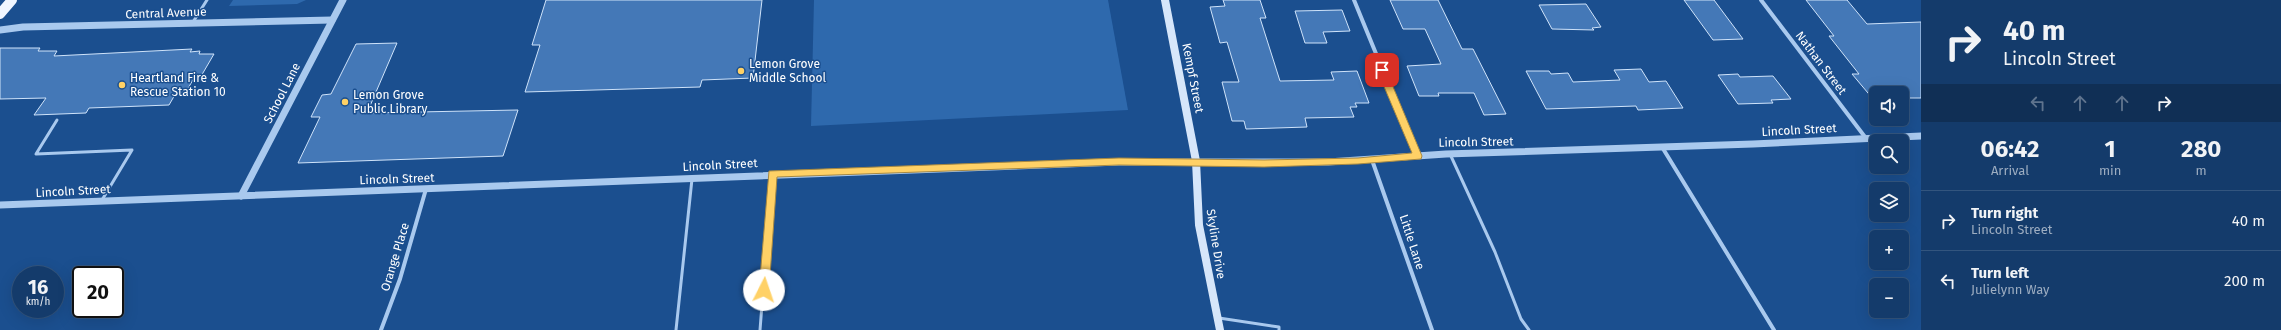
<!DOCTYPE html>
<html lang="en">
<head>
<meta charset="utf-8">
<style>
  :root { --surface:#143b6b; --page:#214673; --text:#f1f3f6; --muted:#9dadc1; --line:#33557e }
  body { margin:0; font-family:"Fira Sans",sans-serif; background:var(--page); color:var(--text); height:100vh; display:flex; flex-direction:column; font-size:15px; white-space:nowrap }
  * { box-sizing:border-box; margin:0 }
  p { font-size:13px; color:var(--muted) }
  .icon { flex:none; width:22px; height:22px; fill:none; stroke:currentColor; stroke-width:2; stroke-linecap:round; stroke-linejoin:round }
  .map { position:relative; flex:1; overflow:hidden }
  .side { display:flex; flex-direction:column; background:var(--surface); width:360px }
  .side>* { flex:none }
  .hud { background:#143b6b; color:var(--text); overflow:hidden }
  .controls { position:absolute; left:1869px; top:86px; display:grid; gap:8px }
  .controls a { display:grid; place-items:center; width:40px; height:40px; border-radius:6px; background:var(--surface); box-shadow:0 4px 16px #0002,0 0 0 1px var(--line); font-size:20px }
  .speed { position:absolute; left:12px; top:266px; display:flex; gap:8px; font-size:20px; font-weight:700; text-align:center }
  .speed>* { display:grid; place-content:center; width:52px; height:52px; border-radius:50%; background:var(--surface); box-shadow:0 4px 16px #0002,0 0 0 1px var(--line); line-height:1 }
  .speed small { font-size:10px; font-weight:400 }
  .speed .limit { border:2px solid #111; border-radius:6px; background:#fff; color:#111 }
  .pin { position:absolute; display:grid; place-items:center; width:34px; height:34px; color:#fff; margin:-17px; border-radius:8px; box-shadow:0 2px 6px #0006 }
  .me { position:absolute; width:44px; margin:-22px; rotate:4deg; stroke-linejoin:round; filter:drop-shadow(0 0 3px #0008) }
  .turn { display:flex; align-items:center; gap:14px; height:84px; padding:0 16px; font-size:18px }
  .turn .icon { width:52px; height:52px; stroke-width:2.5 }
  .turn b { display:block; font-size:28px; line-height:34px }
  .lanes { display:flex; align-items:center; height:38px; padding:0 16px; background:#0003; justify-content:center; gap:20px; direction:ltr }
  .lanes .off { opacity:.35 }
  .eta { display:flex; justify-content:space-evenly; align-items:center; height:68px; text-align:center }
  .eta b { font-size:24px; font-weight:700; line-height:28px }
  ul { padding:0; list-style:none }
  li { display:flex; align-items:center; gap:12px; height:60px; padding:0 16px; border-top:1px solid var(--line) }
  li div { flex:1 }
  li b { display:block; font-size:15px }
  li em { font-style:normal }
  main { display:flex; flex:1; min-height:0 }
  .map>svg:first-child { display:block }
  .green { fill:#2e69ad }
  .building { fill:#4478b7; stroke:#cfe3fa }
  .lines { fill:none; stroke-linecap:round; stroke-linejoin:round }
  .service { stroke:#a9c9ee; stroke-width:3 }
  .minor { stroke:#a9c9ee; stroke-width:4 }
  .tertiary { stroke:#a9c9ee; stroke-width:7 }
  .secondary { stroke:#d6e6fa; stroke-width:8 }
  .primary { stroke:#f0f6ff; stroke-width:10 }
  .route { fill:#ffd166; stroke:#a68842 }
  .poi-dot { fill:#ffd166; stroke:#1b4f8f; stroke-width:1.5 }
  .labels { text-anchor:middle; dominant-baseline:central; stroke-width:3; stroke-linejoin:round; paint-order:stroke }
  .street-label { font-size:12px; fill:#fff; stroke:#1b4f8f }
  .poi-label { font-size:12px; fill:#fff; stroke:#1b4f8f; text-anchor:start }
</style>
</head>
<body>
<main>
<div class="map">
<svg width="1921" height="330" viewBox="0 0 1921 330">
  <rect width="100%" height="100%" fill="#1b4f8f"/>
  <g class="green">
    <path d="M233,0H306L297,4L229,6Z"/>
    <path d="M814,0H1108L1128,110L811,126Z"/>
  </g>
  <g class="building">
    <path d="M546,0H762L753,78L702,80L700,87L525,92L540,45H532Z"/>
    <path d="M1223,0H1260L1266,18H1260L1280,81L1334,80L1331,72L1357,71L1369,103H1355L1357,107H1350L1354,117L1305,118L1307,127L1246,129L1244,121H1232L1222,82H1239L1227,42L1220,43L1210,7L1225,6Z"/>
    <path d="M1390,0H1438L1462,49H1473L1506,114L1484,115L1474,93H1438L1439,96H1419L1407,66L1441,64L1425,29H1403Z"/>
    <path d="M1684,0H1714L1743,39L1713,40Z"/>
    <path d="M1806,0H1847L1867,24L1921,22V98H1902V93H1876V99H1873L1852,74H1859L1829,36H1834Z"/>
    <path d="M1586,4L1601,27L1592,28L1594,30L1552,29L1539,5Z"/>
    <path d="M1342,10L1350,31L1323,32L1327,43H1305L1295,11Z"/>
    <path d="M397,43L367,113L518,110L503,156L298,163L320,117H311L322,95L331,94L356,44Z"/>
    <path d="M0,48H40L38,51H57L54,56L192,49L190,52L200,51L199,54H214L200,78H194L186,92L176,93L169,105L89,108L86,113L34,115L46,98L0,99Z"/>
    <path d="M1641,69L1649,82L1666,81L1683,108L1638,110L1636,106L1546,109L1526,71H1549L1551,74L1568,73L1573,82L1620,80L1614,70Z"/>
    <path d="M1738,74L1740,77L1773,76L1791,99L1771,100L1773,103L1738,104L1718,75Z"/>
  </g>
  <g class="lines">
    <g class="service">
      <path d="M193,22L207,0"/>
      <path d="M57,120L36,154L132,150L102,200"/>
      <path d="M1450,154L1495,252L1521,319L1529,330"/>
      <path d="M1219,318L1279,327V330"/>
      <path d="M676,330L692,179"/>
      <path d="M760,330L772,176"/>
    </g>
    <g class="minor">
      <path d="M1354,0L1418,156"/>
      <path d="M1761,0L1865,137"/>
      <path d="M1662,147L1774,330"/>
      <path d="M1372,160L1432,330"/>
      <path d="M381,330L400,279L426,189"/>
    </g>
    <g class="tertiary">
      <path d="M0,30L23,27L332,20"/>
      <path d="M241,196L343,0"/>
      <path d="M0,205L1119,162H1328L1446,154L1753,144L1921,136"/>
    </g>
    <path class="secondary" d="M1165,0L1196,161L1199,225L1220,330"/>
    <path class="primary" d="M0,14L12,0"/>
  </g>
  <path class="route" d="M1379,67H1382L1386,70L1422,156L1421,159L1358,164L1264,167L1119,165L777,177L769,290L764,294L759,290L769,171L1119,158L1264,160L1358,158L1412,153L1377,70Z"/>
  <g class="poi-dot">
    <circle cx="741" cy="71" r="4"/>
    <circle cx="122" cy="85" r="4"/>
    <circle cx="345" cy="102" r="4"/>
  </g>
  <g class="labels">
    <g class="street-label">
      <text transform="translate(166 13) rotate(-2)">Central Avenue</text>
      <text transform="translate(1821 63) rotate(53)">Nathan Street</text>
      <text transform="translate(1193 78) rotate(79)">Kempf Street</text>
      <text transform="translate(282 93) rotate(-63)">School Lane</text>
      <text transform="translate(1799 130) rotate(-3)">Lincoln Street</text>
      <text transform="translate(1476 142) rotate(-1)">Lincoln Street</text>
      <text transform="translate(720 165) rotate(-3)">Lincoln Street</text>
      <text transform="translate(397 179) rotate(-2)">Lincoln Street</text>
      <text transform="translate(73 191) rotate(-3)">Lincoln Street</text>
      <text transform="translate(1412 242) rotate(72)">Little Lane</text>
      <text transform="translate(1216 244) rotate(81)">Skyline Drive</text>
      <text transform="translate(395 257) rotate(-73)">Orange Place</text>
    </g>
    <g class="poi-label">
      <text x="749" y="64">Lemon Grove<tspan x="749" dy="14">Middle School</tspan></text>
      <text x="130" y="78">Heartland Fire &amp;<tspan x="130" dy="14">Rescue Station 10</tspan></text>
      <text x="353" y="95">Lemon Grove<tspan x="353" dy="14">Public Library</tspan></text>
    </g>
  </g>
</svg>
<div class="controls">
<a><svg class="icon" aria-label="sound" viewBox="0 0 24 24"><path d="M4 9h4l5-4v14l-5-4H4zM17 9q2 3 0 6"/></svg></a>
<a><svg class="icon" aria-label="search" viewBox="0 0 24 24"><circle cx="10" cy="10" r="6"/><path d="M15 15l6 6"/></svg></a>
<a><svg class="icon" aria-label="layers" viewBox="0 0 24 24"><path d="M12 4l9 5-9 5-9-5zM3 14l9 5 9-5"/></svg></a>
<a>+</a>
<a>−</a>
</div>
<div class="speed"><div>16<small>km/h</small></div><div class="limit">20</div></div>
<div class="pin" style="left:1382px;top:70px;background:#d93025"><svg class="icon" aria-label="arrive" viewBox="0 0 24 24"><path d="M6 21V4h12l-3 4 3 4H6"/></svg></div>
<svg class="me" style="left:764px;top:290px" viewBox="-20 -20 40 40"><circle r="19" fill="#fff"/><path d="M0-13L10 11 0 6-10 11z" fill="#ffd166"/></svg>
</div>
<section class="side">
<div class="hud">
<div class="turn"><svg class="icon" aria-label="right" viewBox="0 0 24 24"><path d="M7 20v-9h11M14 6l5 5-5 5"/></svg><div><b>40 m</b>Lincoln Street</div></div>
<div class="lanes"><svg class="icon off" aria-label="left" viewBox="0 0 24 24"><path d="M17 20v-9H6M10 6l-5 5 5 5"/></svg><svg class="icon off" aria-label="ahead" viewBox="0 0 24 24"><path d="M12 20V5M6 11l6-6 6 6"/></svg><svg class="icon off" aria-label="ahead" viewBox="0 0 24 24"><path d="M12 20V5M6 11l6-6 6 6"/></svg><svg class="icon" aria-label="right" viewBox="0 0 24 24"><path d="M7 20v-9h11M14 6l5 5-5 5"/></svg></div>
</div>
<div class="eta">
<div><b>06:42</b><p>Arrival</p></div>
<div><b>1</b><p>min</p></div>
<div><b>280</b><p>m</p></div>
</div>
<ul>
<li><svg class="icon" aria-label="right" viewBox="0 0 24 24"><path d="M7 20v-9h11M14 6l5 5-5 5"/></svg><div><b>Turn right</b><p>Lincoln Street</p></div><em>40 m</em></li>
<li><svg class="icon" aria-label="left" viewBox="0 0 24 24"><path d="M17 20v-9H6M10 6l-5 5 5 5"/></svg><div><b>Turn left</b><p>Julielynn Way</p></div><em>200 m</em></li>
</ul>
</section>
</main>
</body>
</html>
